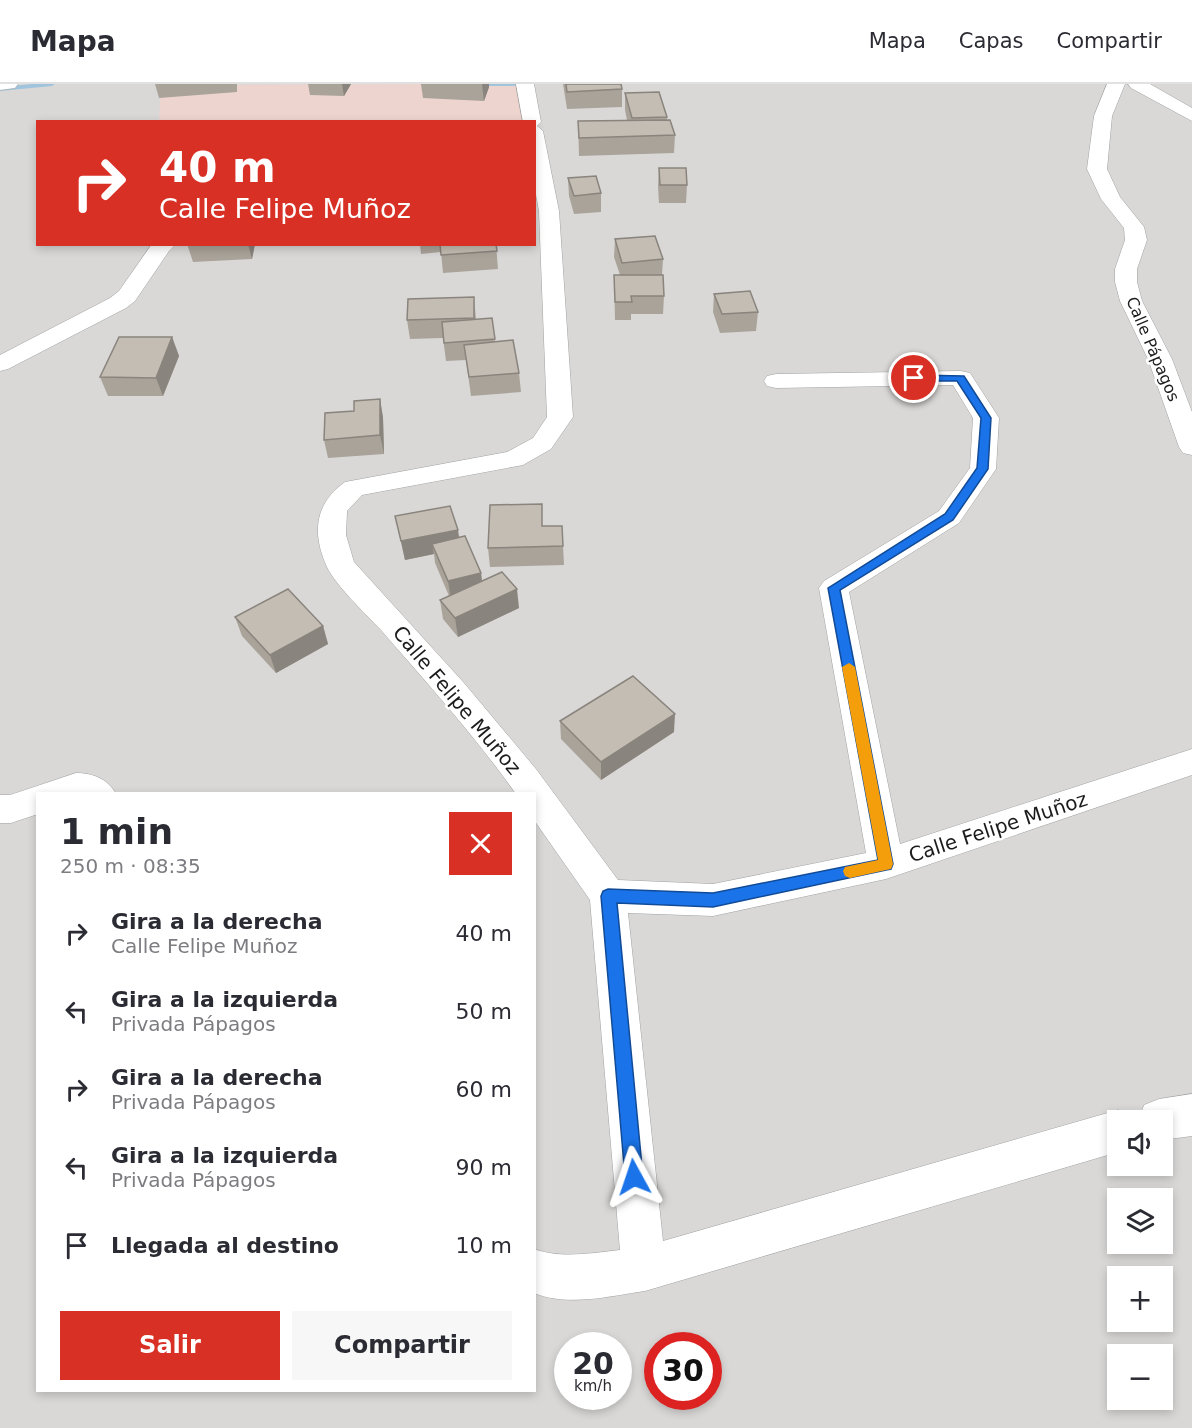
<!DOCTYPE html>
<html lang="es">
<head>
<meta charset="utf-8">
<style>
  :root { --surface:#fff; --page:#f7f7f7; --text:#2b2b33; --muted:#7c7c81; --line:#e1e1e2; --accent:#d93025 }
  body { margin:0; font-family:"DejaVu Sans",sans-serif; background:var(--page); color:var(--text); height:100vh; display:flex; flex-direction:column; font-size:22px; white-space:nowrap }
  * { box-sizing:border-box; margin:0 }
  p { font-size:20px; color:var(--muted) }
  .icon { flex:none; width:33px; height:33px; fill:none; stroke:currentColor; stroke-width:2; stroke-linecap:round; stroke-linejoin:round }
  .map { position:relative; flex:1; overflow:hidden }
  .side { position:absolute; left:36px; top:708px; width:500px; height:600px; display:flex; flex-direction:column; background:var(--surface); border-radius:0px; box-shadow:0 3px 9px #0003 }
  .side>* { flex:none }
  .top-card { position:absolute; left:36px; top:36px; width:500px; height:126px; border-radius:0px; box-shadow:0 3px 9px #0003; background:#d93025; color:#fff; overflow:hidden }
  .tools { position:absolute; left:1107px; top:1026px; display:grid; gap:12px }
  .tools a { display:grid; place-items:center; width:66px; height:66px; border-radius:0px; background:var(--surface); box-shadow:0 3px 9px #0003; font-size:30px }
  .speed { position:absolute; left:554px; top:1248px; display:flex; gap:12px; font-size:30px; font-weight:700; text-align:center }
  .speed>* { display:grid; place-content:center; width:78px; height:78px; border-radius:50%; background:var(--surface); box-shadow:0 3px 9px #0003; line-height:1 }
  .speed small { font-size:15px; font-weight:400 }
  .speed .limit { border:9px solid #d22; background:#fff; color:#111 }
  .pin { position:absolute; display:grid; place-items:center; width:51px; height:51px; color:#fff; margin:-26px; border:3px solid #fff; border-radius:50%; box-shadow:0 2px 6px #0007 }
  .me { position:absolute; width:66px; margin:-33px; rotate:355deg; stroke-linejoin:round; filter:drop-shadow(0 0 4px #0008) }
  .turn { display:flex; align-items:center; gap:21px; height:126px; padding:0 24px; font-size:27px }
  .turn .icon { width:78px; height:78px; stroke-width:2.5 }
  .turn b { display:block; font-size:42px; line-height:51px }
  .round { display:grid; place-items:center; flex:none; width:63px; height:63px; border-radius:0px; background:var(--page) }
  .head { display:flex; align-items:center; justify-content:space-between; height:102px; padding:0 24px }
  h1 { font-size:36px; font-weight:700; line-height:45px }
  .button { display:flex; gap:12px; margin-top:auto; padding:12px 24px }
  .button a { flex:1; height:69px; border-radius:0px; background:var(--accent); color:#fff; font-size:24px; font-weight:700; line-height:69px; text-align:center }
  .button a+a { background:var(--page); color:var(--text) }
  ul { padding:0; list-style:none }
  li { display:flex; align-items:center; gap:18px; height:78px; padding:0 24px }
  li div { flex:1 }
  li b { display:block; font-size:22px }
  li em { font-style:normal }
  header { display:flex; align-items:center; gap:36px; box-sizing:border-box; height:84px; padding:0 30px; background:var(--surface); border-bottom:2px solid var(--line) }
  header strong { font-size:28px }
  nav { display:flex; gap:33px; margin-inline-start:auto; font-size:21px }
  .map>svg:first-child { display:block }
  .residential { fill:#d9d8d7; fill-rule:evenodd }
  .commercial { fill:#eed4ce }
  .lines { fill:none; stroke-linecap:round; stroke-linejoin:round }
  .stream { fill:#9fc4db; fill-rule:evenodd }
  .minor-casing { stroke:#a2a2a2; stroke-width:1 }
  .tertiary-casing { stroke:#a2a2a2; stroke-width:1 }
  .minor { fill:#fff; fill-rule:evenodd }
  .tertiary { fill:#fff; fill-rule:evenodd }
  .wall { fill:#a9a39a }
  .shaded-wall { fill:#89847d }
  .building { fill:#c4bdb3; stroke:#89847d; stroke-width:1.5 }
  .route { fill:#1a73e8; stroke:#114b97; stroke-width:1.5 }
  .slow { fill:#f59e0b }
  .labels { text-anchor:middle; dominant-baseline:central; stroke-width:5; stroke-linejoin:round; paint-order:stroke }
  .far-street-label { font-size:16px; fill:#1b1b1b; stroke:#fff }
  .street-label { font-size:20px; fill:#1b1b1b; stroke:#fff }
</style>
</head>
<body>
<header>
<strong>Mapa</strong>
<nav><a>Mapa</a><a>Capas</a><a>Compartir</a></nav>
</header>
<div class="map">
<svg width="1192" height="1344" viewBox="0 0 1192 1344">
  <rect width="100%" height="100%" fill="#edeae0"/>
  <path class="residential" d="M0,0H1192V1344H0ZM38,38H534V160H38ZM38,710H534V1306H38ZM1118,1036H1162V1082H1118ZM1118,1114H1162V1160H1118ZM1118,1192H1162V1238H1118ZM567,1262H618V1312H567ZM657,1262H708V1312H657ZM1118,1270H1162V1316H1118Z"/>
  <path class="commercial" d="M433,0L518,2L523,38H159L161,1Z"/>
  <g class="lines">
    <g class="stream">
      <path d="M32,0H55L52,2L0,7V3Z"/>
      <path d="M486,0H517L514,2H489Z"/>
    </g>
    <defs>
      <g id="minor">
        <path d="M516,0H534L541,38L537,42L543,47L559,127L573,333L551,365L523,381L362,411L347,427L346,451L354,478L464,599L536,685L618,796L713,800L866,769L819,504L824,497L939,427L970,384L973,334L953,301L776,304L767,302L764,297L767,292L776,290L961,287L970,289L999,334L996,385L959,439L849,508L900,760L1192,665V691L886,795L713,832L628,829L663,1157L1118,1026L1133,1032L1134,1036H1118V1068L645,1207C610,1212 568,1223 534,1209V1165C561,1175 592,1169 620,1166L590,816L534,736V710H516C475,652 427,599 381,546C366,530 336,502 327,483C312,450 314,420 345,398L507,368L533,354L547,333L539,127L534,100V38H523Z"/>
        <path d="M1107,0H1125L1112,32L1107,85L1120,113L1144,143L1147,156L1137,185V198L1142,217L1172,275L1192,328V371L1183,369L1179,363L1148,275L1120,217L1115,198V185L1125,156L1124,144L1101,115L1087,85L1094,32Z"/>
        <path d="M1128,0H1150L1192,24V37L1131,4Z"/>
        <path d="M152,160H176L169,167L135,217L126,224L8,285L0,287V271L110,214L119,207Z"/>
        <path d="M76,689C93,689 108,695 116,710H38V730L11,739H0V711H10Z"/>
        <path d="M1192,1010V1052L1162,1056V1036H1139L1144,1021L1159,1015Z"/>
      </g>
      <path id="tertiary" d="M0,0H18L15,4L0,6Z"/>
    </defs>
    <use href="#minor" class="minor-casing"/>
    <use href="#tertiary" class="tertiary-casing"/>
    <use href="#minor" class="minor"/>
    <use href="#tertiary" class="tertiary"/>
  </g>
  <g class="wall">
    <path d="M155,0H237V8L159,14Z"/>
    <path d="M308,0H351L344,12L310,11Z"/>
    <path d="M421,0H489V3L484,17L423,14Z"/>
    <path d="M563,0H621L622,5V23L567,25L564,6Z"/>
    <path d="M625,9L667,33V36L675,51L674,69L579,72L578,37L627,36L625,26Z"/>
    <path d="M659,84L687,101L686,119H659L658,102Z"/>
    <path d="M568,94L601,109V128L574,130L569,112Z"/>
    <path d="M615,155L663,175L662,191L664,212L663,230H631V236H615L614,191H620L614,173Z"/>
    <path d="M187,160H255L252,175L193,178Z"/>
    <path d="M420,160H496L498,185L443,189L441,168L421,170Z"/>
    <path d="M714,210L758,228L756,247L720,249L713,228Z"/>
    <path d="M474,213L476,236L492,234L495,258L519,289L521,308L471,312L466,276L446,277L443,254L410,255L407,236Z"/>
    <path d="M172,253L179,272L163,312H108L100,293Z"/>
    <path d="M380,315L383,334L384,370L328,374L324,356L354,327Z"/>
    <path d="M395,432L459,453L481,489L482,497L519,524L458,553L443,535L440,516L449,512L435,479L434,470L405,476Z"/>
    <path d="M543,442H562L564,481L490,483L488,464Z"/>
    <path d="M235,533L323,542L328,560L276,589L242,552Z"/>
    <path d="M560,637L674,648L601,696L561,655Z"/>
  </g>
  <g class="shaded-wall">
    <path d="M342,0H351L344,12Z"/>
    <path d="M482,0H489V3L484,17Z"/>
    <path d="M248,160H255L252,175Z"/>
    <path d="M172,253L179,272L163,312L156,294Z"/>
    <path d="M380,315L383,334L384,370L380,351Z"/>
    <path d="M458,446L461,465L432,460L434,470L405,476L401,457Z"/>
    <path d="M481,489L483,507L451,516L448,497Z"/>
    <path d="M517,505L519,524L458,553L455,534Z"/>
    <path d="M323,542L328,560L276,589L270,571Z"/>
    <path d="M675,630L674,648L601,696V678Z"/>
  </g>
  <g class="building">
    <path d="M566,0H621L622,5L567,8Z"/>
    <path d="M659,8L667,33L632,34L625,9Z"/>
    <path d="M670,36L675,51L579,54L578,37Z"/>
    <path d="M659,84H686L687,101H660Z"/>
    <path d="M596,92L601,109L574,112L568,94Z"/>
    <path d="M655,152L663,175L622,179L615,155Z"/>
    <path d="M440,160H496L497,167L441,171Z"/>
    <path d="M614,191H663L664,212H631L632,218H615Z"/>
    <path d="M750,207L758,228L722,230L714,210Z"/>
    <path d="M474,213V234L407,236L408,215Z"/>
    <path d="M492,234L495,255L444,259L442,238Z"/>
    <path d="M119,253H172L156,294L100,293Z"/>
    <path d="M513,256L519,289L469,293L464,261Z"/>
    <path d="M380,315V351L324,356L325,329L354,327V317Z"/>
    <path d="M542,420V442H562L563,462L488,464L490,421Z"/>
    <path d="M450,422L458,446L401,457L395,432Z"/>
    <path d="M465,452L481,489L448,497L432,460Z"/>
    <path d="M502,488L517,505L455,534L440,516Z"/>
    <path d="M288,505L323,542L270,571L235,533Z"/>
    <path d="M633,592L675,630L601,678L560,637Z"/>
  </g>
  <path class="route" d="M914,291L964,292L991,334L988,385L953,436L840,506L893,780L891,785L886,786L713,823L617,819L643,1093L640,1099L634,1102L628,1099L625,1093L601,812L603,807L608,805L713,809L878,776L828,504L945,430L977,384L981,334L957,297H911L909,294Z"/>
  <path class="slow" d="M849,579L855,583L893,780L891,785L886,786L850,794L845,792L843,787L845,783L878,776L842,583Z"/>
  <g class="labels">
    <g class="far-street-label">
      <text transform="translate(1153 265) rotate(67)">Calle Pápagos</text>
    </g>
    <g class="street-label">
      <text transform="translate(457 616) rotate(50)">Calle Felipe Muñoz</text>
      <text transform="translate(998 743) rotate(-18)">Calle Felipe Muñoz</text>
    </g>
  </g>
</svg>
<div class="tools">
<a><svg class="icon" aria-label="sound" viewBox="0 0 24 24"><path d="M4 9h4l5-4v14l-5-4H4zM17 9q2 3 0 6"/></svg></a>
<a><svg class="icon" aria-label="layers" viewBox="0 0 24 24"><path d="M12 4l9 5-9 5-9-5zM3 14l9 5 9-5"/></svg></a>
<a>+</a>
<a>−</a>
</div>
<div class="speed"><div>20<small>km/h</small></div><div class="limit">30</div></div>
<div class="pin" style="left:914px;top:294px;background:#d93025"><svg class="icon" aria-label="arrive" viewBox="0 0 24 24"><path d="M6 21V4h12l-3 4 3 4H6"/></svg></div>
<svg class="me" style="left:634px;top:1093px" viewBox="-20 -20 40 40"><path d="M0-17L14 15 0 8-14 15z" fill="#1a73e8" stroke="#fff" stroke-width="4"/></svg>
<div class="top-card">
<div class="turn"><svg class="icon" aria-label="right" viewBox="0 0 24 24"><path d="M7 20v-9h11M14 6l5 5-5 5"/></svg><div><b>40 m</b>Calle Felipe Muñoz</div></div>
</div>
<section class="side">
<div class="head"><div><h1>1 min</h1><p>250 m · 08:35</p></div><a class="round" style="background:#d93025;color:#fff"><svg class="icon" aria-label="close" viewBox="0 0 24 24"><path d="M6 6l12 12M18 6L6 18"/></svg></a></div>
<ul>
<li><svg class="icon" aria-label="right" viewBox="0 0 24 24"><path d="M7 20v-9h11M14 6l5 5-5 5"/></svg><div><b>Gira a la derecha</b><p>Calle Felipe Muñoz</p></div><em>40 m</em></li>
<li><svg class="icon" aria-label="left" viewBox="0 0 24 24"><path d="M17 20v-9H6M10 6l-5 5 5 5"/></svg><div><b>Gira a la izquierda</b><p>Privada Pápagos</p></div><em>50 m</em></li>
<li><svg class="icon" aria-label="right" viewBox="0 0 24 24"><path d="M7 20v-9h11M14 6l5 5-5 5"/></svg><div><b>Gira a la derecha</b><p>Privada Pápagos</p></div><em>60 m</em></li>
<li><svg class="icon" aria-label="left" viewBox="0 0 24 24"><path d="M17 20v-9H6M10 6l-5 5 5 5"/></svg><div><b>Gira a la izquierda</b><p>Privada Pápagos</p></div><em>90 m</em></li>
<li><svg class="icon" aria-label="arrive" viewBox="0 0 24 24"><path d="M6 21V4h12l-3 4 3 4H6"/></svg><div><b>Llegada al destino</b></div><em>10 m</em></li>
</ul>
<div class="button"><a>Salir</a><a>Compartir</a></div>
</section>
</div>
</body>
</html>
